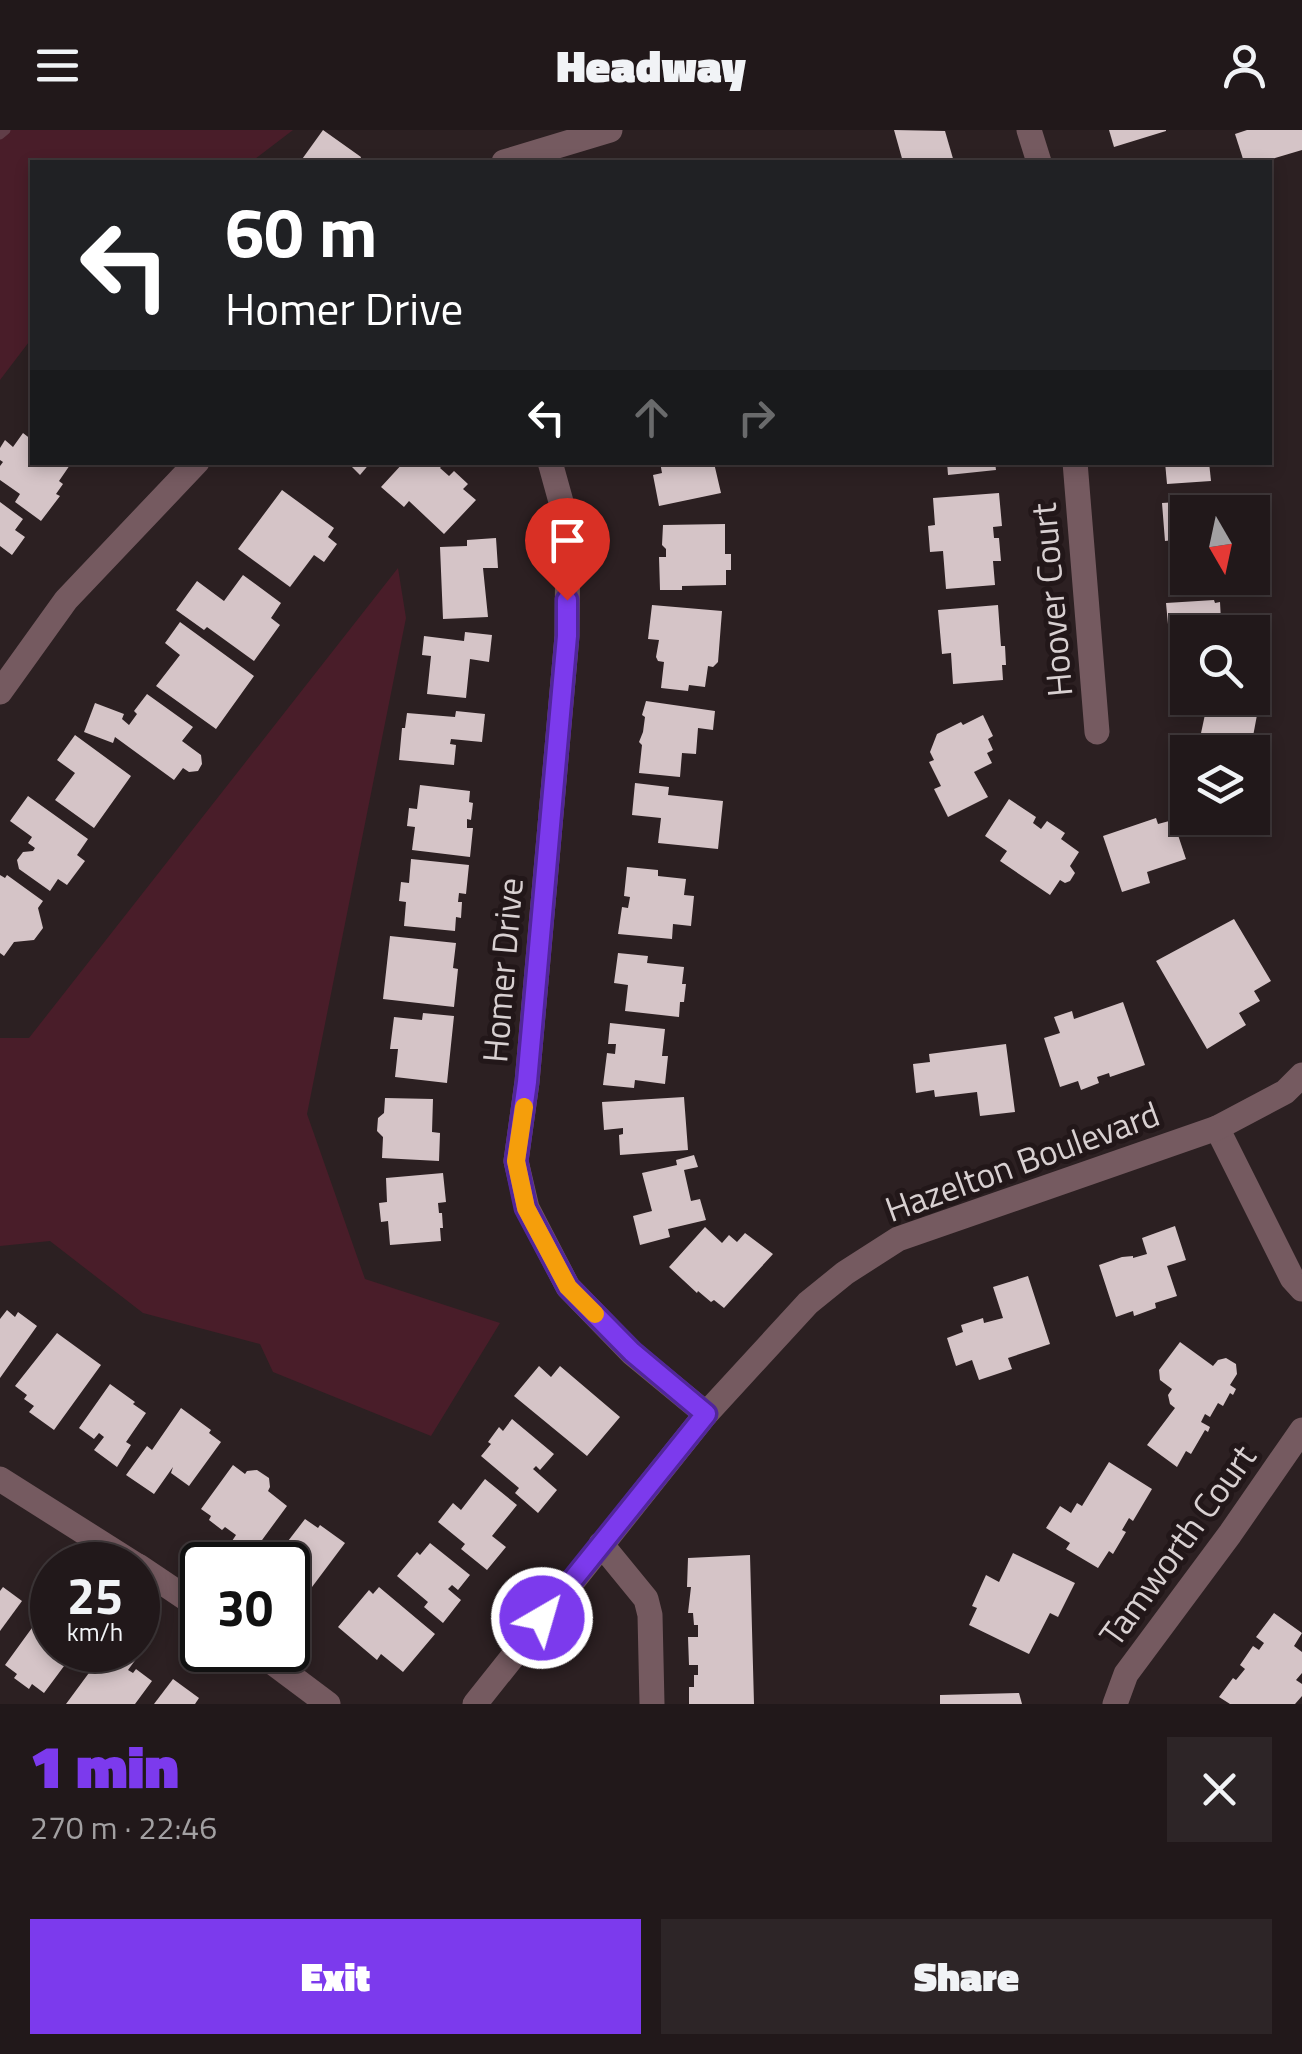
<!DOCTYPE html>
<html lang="en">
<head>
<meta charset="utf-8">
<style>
  :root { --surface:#21181a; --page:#2d2527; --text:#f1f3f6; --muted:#a2a0a2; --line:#3e3739; --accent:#7c3aed }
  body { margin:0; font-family:"Titillium Web",sans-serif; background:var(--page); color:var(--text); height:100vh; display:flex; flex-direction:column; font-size:38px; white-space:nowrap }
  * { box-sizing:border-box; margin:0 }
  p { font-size:32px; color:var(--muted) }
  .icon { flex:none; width:55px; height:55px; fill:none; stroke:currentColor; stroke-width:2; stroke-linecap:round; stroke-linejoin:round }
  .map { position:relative; height:1574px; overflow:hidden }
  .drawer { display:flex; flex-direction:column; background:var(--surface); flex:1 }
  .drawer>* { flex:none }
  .guide { position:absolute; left:30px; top:30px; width:1242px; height:305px; border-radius:0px; box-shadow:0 5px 15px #0003,0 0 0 2px var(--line); background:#202124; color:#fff; overflow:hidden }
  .needle { width:65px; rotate:171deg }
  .buttons { position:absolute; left:1170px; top:365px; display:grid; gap:20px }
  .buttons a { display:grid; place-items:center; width:100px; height:100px; border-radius:0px; background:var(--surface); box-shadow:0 5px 15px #0003,0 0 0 2px var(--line); font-size:50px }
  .speed { position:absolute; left:30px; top:1412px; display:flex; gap:20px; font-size:50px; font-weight:700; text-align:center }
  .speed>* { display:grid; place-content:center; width:130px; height:130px; border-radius:50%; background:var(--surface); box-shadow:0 5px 15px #0003,0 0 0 2px var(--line); line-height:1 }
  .speed small { font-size:25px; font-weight:400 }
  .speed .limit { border:5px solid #111; border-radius:15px; background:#fff; color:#111 }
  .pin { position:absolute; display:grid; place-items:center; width:85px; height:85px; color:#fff; margin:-102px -42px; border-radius:50% 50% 50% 0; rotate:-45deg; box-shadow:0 0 10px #0007 }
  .pin .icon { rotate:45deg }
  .me { position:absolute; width:110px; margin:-55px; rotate:38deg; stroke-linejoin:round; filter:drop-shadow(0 0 8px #0008) }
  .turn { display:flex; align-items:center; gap:35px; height:210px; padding:0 30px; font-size:45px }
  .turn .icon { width:130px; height:130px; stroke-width:2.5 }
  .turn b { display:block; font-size:70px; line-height:85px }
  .lanes { display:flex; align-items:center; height:95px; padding:0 30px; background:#0003; justify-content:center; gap:50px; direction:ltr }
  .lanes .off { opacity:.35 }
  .round { display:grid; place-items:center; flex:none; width:105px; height:105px; border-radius:0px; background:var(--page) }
  .head { display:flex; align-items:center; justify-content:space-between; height:170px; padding:0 30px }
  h1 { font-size:60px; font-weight:800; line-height:75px; color:var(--accent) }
  .action { display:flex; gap:20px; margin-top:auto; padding:20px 30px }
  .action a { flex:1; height:115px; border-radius:0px; background:var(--accent); color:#fff; font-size:40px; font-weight:800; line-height:115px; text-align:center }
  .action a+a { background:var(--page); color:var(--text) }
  header { display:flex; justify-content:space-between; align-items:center; height:130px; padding:0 30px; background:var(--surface); font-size:45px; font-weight:800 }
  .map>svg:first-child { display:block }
  .green { fill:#491d29 }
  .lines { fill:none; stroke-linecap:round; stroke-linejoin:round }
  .stream { stroke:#603e48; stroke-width:9 }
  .building { fill:#d5c4c7 }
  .minor { stroke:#755a60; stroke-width:25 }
  .route-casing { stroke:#51269a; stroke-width:25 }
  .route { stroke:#7c3aed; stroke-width:18 }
  .slow { stroke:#f59e0b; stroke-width:18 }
  .labels { text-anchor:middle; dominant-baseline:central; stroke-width:10; stroke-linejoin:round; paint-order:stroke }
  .street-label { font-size:35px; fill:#d8d0d1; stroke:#221719 }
</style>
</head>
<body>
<header><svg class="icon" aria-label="menu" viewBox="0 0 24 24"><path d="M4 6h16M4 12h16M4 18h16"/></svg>Headway<svg class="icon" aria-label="person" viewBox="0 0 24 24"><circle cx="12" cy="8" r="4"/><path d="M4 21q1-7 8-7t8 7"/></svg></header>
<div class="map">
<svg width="1302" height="1574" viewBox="0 0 1302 1574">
  <rect width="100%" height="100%" fill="#2c2022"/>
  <g class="green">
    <path d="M0,0H293L251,32H32V208L0,250Z"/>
    <path d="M398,438L406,488L307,984L365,1149L500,1193L431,1306L273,1242L260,1214L143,1183L50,1111L0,1116V908H29Z"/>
  </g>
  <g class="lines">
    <path class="stream" d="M0,5L6,0"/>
  </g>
  <g class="building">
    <path d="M323,0L361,27L360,30L364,32H300Z"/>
    <path d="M894,0L945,1L954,32H903Z"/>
    <path d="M1109,0H1166V1L1114,17Z"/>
    <path d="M1247,0H1302V20L1262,32H1244L1235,4Z"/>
    <path d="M23,303L32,310V332H72L59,351L63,354L56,364L60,366L41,391L15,372L20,364L0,350V336L3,332L0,330V318L5,310L13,317Z"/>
    <path d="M347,332H371L360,345Z"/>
    <path d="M404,332H445L440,338L449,346L454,341L468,354L463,359L476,370L444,404L409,371L404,377L381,357Z"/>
    <path d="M660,332L714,333L721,363L659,376L653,345L662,343Z"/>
    <path d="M947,332H995L996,340L948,345Z"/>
    <path d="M1165,332H1209L1211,351L1167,354Z"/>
    <path d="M282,360L334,398L328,407L337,414L324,432L314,425L290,457L238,419Z"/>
    <path d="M999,363L1002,396L993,397L994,408H999L1001,431H993L995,455L946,459L943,421L930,422L928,396L935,395L933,368Z"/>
    <path d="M1226,369L1227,382H1188V448H1209V454L1174,456L1171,423L1183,422V409L1165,411L1162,373Z"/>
    <path d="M0,372L23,389L15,400L25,407L12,425L0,416Z"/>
    <path d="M725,394V424H731V440H726V455L682,456V460H660L659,427H666V419L662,415L663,395Z"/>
    <path d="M496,408L498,438H483L488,487L443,489L440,417L467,416V410Z"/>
    <path d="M243,445L281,473L271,488L280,495L254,531L207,497L204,500L176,480L197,451L224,471Z"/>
    <path d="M1214,470L1215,473L1220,472L1221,491L1243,489L1244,502H1188V554H1185L1183,533L1172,531V519H1176L1178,511H1183L1182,504L1169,505L1166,473Z"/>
    <path d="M652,475L722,481L718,532L713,537L708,536L705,557L689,555L688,561L661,558L664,532L658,531L656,527L659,510L648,509Z"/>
    <path d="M998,475L1001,516H1005L1006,535H1002L1003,550L953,554L951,523L942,524L938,480Z"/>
    <path d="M180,492L254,546L216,599L156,556L180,525L165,513Z"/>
    <path d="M465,502L492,505L489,532L470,529L466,568L427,564L431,526L422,525L424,506L464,511Z"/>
    <path d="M147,564L193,597L182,611L201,625L202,634L198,641L189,642L183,638L174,650L115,607L113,613L84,602L95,573L124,584L122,589L129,595L137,584L134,581Z"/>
    <path d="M646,571L715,581L713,600L698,598L696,624L682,623L680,647L639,643L642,615L639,612L643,602L645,587L642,585Z"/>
    <path d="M1207,575L1257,585L1250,622H1197Z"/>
    <path d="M456,581L485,584L482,612L451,609L450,614L456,615L454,635L399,630L402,598H405L407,583L455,587Z"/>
    <path d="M983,585L993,606L988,609L993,620L987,623L992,633L974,642L988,667L948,687L934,659L941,656L929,632L934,630L930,622L937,604L961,592L963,595Z"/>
    <path d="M75,605L131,646L94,698L55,670L75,643L57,630Z"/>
    <path d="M635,653L669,657L668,665L723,671L718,719L658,713L661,688L632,685Z"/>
    <path d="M420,655L470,661L469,672L473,673L471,690L467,689V698H473L470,727L412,720L415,697L407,696L409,678L417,679Z"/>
    <path d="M28,666L88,709L77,725L85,731L67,755L58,749L50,761L19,739L17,730L23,722L33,721L35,718L28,713L32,707L10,691Z"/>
    <path d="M1009,669L1036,687L1033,693L1041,699L1047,691L1065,703L1061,709L1079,722L1070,736L1075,743L1070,751L1065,753L1060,750L1050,765L1000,731L1007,721L985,706Z"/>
    <path d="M1156,688L1158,694L1173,690L1186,729L1147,742L1150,753L1122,762L1103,706Z"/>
    <path d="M411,729L469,735L466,764L459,763L458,772H462L461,788L456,787L455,801L404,796L406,772L399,771L401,752L409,753Z"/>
    <path d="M627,737L658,740V746L686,749L684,765L694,766L691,796L673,794L672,809L618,804L622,777L628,778L630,767L624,766Z"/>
    <path d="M0,745L5,748L7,745L43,771L38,778L43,798L34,810L14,812L4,826L0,823Z"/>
    <path d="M1234,789L1271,851L1254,861L1260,871L1239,883L1246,895L1207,919L1156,831Z"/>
    <path d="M390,806L456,813L453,838L458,839L454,877L383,869Z"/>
    <path d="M618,823L648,826L647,833L684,837L682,854H686L684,872H680L679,887L625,881L628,855L614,853Z"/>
    <path d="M1123,872L1145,935L1110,947L1109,943L1097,947L1099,953L1081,960L1078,951L1060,957L1044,908L1060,903L1054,887L1072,881L1074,889Z"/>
    <path d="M423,883L454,886L447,953L395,947L398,919H390L394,887L422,890Z"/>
    <path d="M610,893L665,899L662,926H668L665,954L635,950L634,958L603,955L607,923L615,924L616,914H608Z"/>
    <path d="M1006,914L1015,982L980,986L977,962L935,967L934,960L916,963L913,934L930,932L929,924Z"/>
    <path d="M684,967L688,1020L620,1025L619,1005L623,1004V998L604,1000L602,972Z"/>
    <path d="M385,968L433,969L432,1002L440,1003L439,1031L382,1028L383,1007L377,1001L378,988L384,983Z"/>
    <path d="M694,1025L698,1037L684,1040L691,1071L700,1069L706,1090L668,1099L670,1107L640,1115L633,1086L652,1081L642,1043L677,1035L676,1030Z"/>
    <path d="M443,1043L446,1072L438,1073L439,1083H442L443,1098H440L441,1111L390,1115L388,1091L381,1092L379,1073L387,1072L386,1048Z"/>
    <path d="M1175,1096L1186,1130L1167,1136L1177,1166L1155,1173L1156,1178L1134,1186L1133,1181L1116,1187L1099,1135L1122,1127L1133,1126V1128L1147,1124L1142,1108Z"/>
    <path d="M705,1097L722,1113L729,1105L737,1112L745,1103L773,1124L724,1178L714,1170L711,1172L698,1161L697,1163L669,1137Z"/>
    <path d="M1028,1146L1050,1214L1008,1228L1012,1239L979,1250L972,1230L956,1236L947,1208L963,1202L961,1195L983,1188L984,1193L1003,1188L993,1157Z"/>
    <path d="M7,1180L15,1187L18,1182L37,1196L0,1248V1189Z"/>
    <path d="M57,1203L101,1235L54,1300L29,1282L34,1276L24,1269L27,1265L15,1256Z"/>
    <path d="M1180,1212L1213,1236L1218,1230L1226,1228L1236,1234L1237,1244L1230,1255L1236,1259L1233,1265L1230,1263L1223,1276L1218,1273L1210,1287L1205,1284L1201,1292L1210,1297L1208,1302L1205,1300L1191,1324L1186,1321L1177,1337L1147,1315L1175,1278L1170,1274L1168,1265L1172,1259L1160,1250L1159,1240Z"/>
    <path d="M539,1236L551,1247L560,1236L620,1287L587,1326L514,1266Z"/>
    <path d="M110,1254L135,1272L133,1274L146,1283L126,1312L131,1315L117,1337L94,1320L104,1307L99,1303L94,1309L79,1298Z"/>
    <path d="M181,1278L211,1300L209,1303L221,1312L189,1356L171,1343L173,1337L154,1364L126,1345L147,1316L152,1320Z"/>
    <path d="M512,1289L554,1324L540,1340L536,1336L533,1339L557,1360L538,1383L515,1363L519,1358L481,1326L491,1314L488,1312L499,1297L503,1301Z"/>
    <path d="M1109,1332L1152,1359L1133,1391L1129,1388L1122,1400L1126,1402L1113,1424L1109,1421L1098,1438L1066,1419L1070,1413L1046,1398L1060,1376L1071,1383L1077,1373L1082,1376Z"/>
    <path d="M233,1335L245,1344L247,1341L257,1340L269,1348L270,1357L268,1361L287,1376L251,1425L232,1411L236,1405L225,1397L222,1400L209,1390L211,1386L201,1379Z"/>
    <path d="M485,1349L517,1375L492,1406L506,1417L487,1440L461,1419L465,1414L438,1392L453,1373L461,1380Z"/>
    <path d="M305,1389L318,1398L320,1395L345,1413L312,1457L297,1445L301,1440L296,1435L288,1446V1435H268L264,1432L280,1412L285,1415Z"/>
    <path d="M430,1413L470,1445L458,1460L452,1455L448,1459L461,1470L443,1493L424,1477L428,1472L397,1446L417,1422L420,1425Z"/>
    <path d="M1013,1423L1075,1453L1058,1487L1050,1483L1029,1524L969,1495L977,1478L972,1476L986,1445L999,1452Z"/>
    <path d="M750,1425L754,1574H689V1557H694V1545H698V1535H689L688,1507H698V1495H694L693,1483H688L691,1457H687L688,1428Z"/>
    <path d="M3,1457L22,1471L0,1501V1461Z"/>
    <path d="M379,1457L435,1504L403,1542L381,1524L377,1530L338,1497L369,1460L373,1464Z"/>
    <path d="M1274,1483L1302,1503L1294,1516L1302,1522V1543L1296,1550L1302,1554V1566L1295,1574H1230L1219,1567L1233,1548L1236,1550L1245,1539L1240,1535L1253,1516L1259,1520L1264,1513L1256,1507Z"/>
    <path d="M37,1491L52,1503L50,1507L52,1509V1520H86L80,1527L73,1524L44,1563L32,1554L29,1559L14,1548L17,1544L5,1535Z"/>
    <path d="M102,1520H132L139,1525L128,1540L133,1543L136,1539L152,1551L135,1574H66L97,1532L94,1530Z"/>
    <path d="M173,1549L199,1568L195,1574H154Z"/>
    <path d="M1019,1563L1022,1574H940V1565Z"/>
  </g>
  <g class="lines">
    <g class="minor">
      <path d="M1029,0L1039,32"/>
      <path d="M504,32L610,0"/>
      <path d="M550,332L568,397L567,506L527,952L516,1031L527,1078L568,1157L632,1223L706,1284"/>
      <path d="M1075,332L1097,602"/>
      <path d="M0,562L66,470L197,332"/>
      <path d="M1217,998L1292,1148L1302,1159"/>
      <path d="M0,1349L136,1435"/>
      <path d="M601,1414L646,1469L650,1485L652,1574"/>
      <path d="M138,1436L202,1479"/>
      <path d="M256,1520L328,1574"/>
      <path d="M475,1574L706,1284L808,1173L845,1143L898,1109L1217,998L1285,962L1302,945"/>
      <path d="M1115,1574L1126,1544L1230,1404L1302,1300"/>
    </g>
  </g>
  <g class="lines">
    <defs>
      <path id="route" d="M542,1488L706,1284L632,1222L568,1157L526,1078L516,1031L527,952L567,506V470"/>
    </defs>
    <use href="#route" class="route-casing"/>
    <use href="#route" class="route"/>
    <path class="slow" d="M524,977L516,1031L526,1078L568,1157L595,1184"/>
  </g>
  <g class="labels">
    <g class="street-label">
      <text transform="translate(1051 470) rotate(-95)">Hoover Court</text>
      <text transform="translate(502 840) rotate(-85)">Homer Drive</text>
      <text transform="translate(1022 1031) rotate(-20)">Hazelton Boulevard</text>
      <text transform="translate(1177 1415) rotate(-54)">Tamworth Court</text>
    </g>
  </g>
</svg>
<div class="buttons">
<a><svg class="needle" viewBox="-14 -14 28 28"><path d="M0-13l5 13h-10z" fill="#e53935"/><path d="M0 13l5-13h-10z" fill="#a2a0a2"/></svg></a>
<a><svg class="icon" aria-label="search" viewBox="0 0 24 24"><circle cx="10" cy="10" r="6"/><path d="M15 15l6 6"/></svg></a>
<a><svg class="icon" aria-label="layers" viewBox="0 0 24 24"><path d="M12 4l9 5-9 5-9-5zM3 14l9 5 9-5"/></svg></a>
</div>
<div class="speed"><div>25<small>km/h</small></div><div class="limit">30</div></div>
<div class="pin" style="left:567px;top:470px;background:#d93025"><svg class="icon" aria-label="arrive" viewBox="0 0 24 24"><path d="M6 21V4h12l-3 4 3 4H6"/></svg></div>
<svg class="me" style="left:542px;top:1488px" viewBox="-20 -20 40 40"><circle r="17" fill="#7c3aed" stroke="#fff" stroke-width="3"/><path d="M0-11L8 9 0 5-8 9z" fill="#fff"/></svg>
<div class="guide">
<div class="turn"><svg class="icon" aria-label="left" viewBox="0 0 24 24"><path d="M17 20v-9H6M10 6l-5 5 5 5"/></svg><div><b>60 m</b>Homer Drive</div></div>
<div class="lanes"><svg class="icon" aria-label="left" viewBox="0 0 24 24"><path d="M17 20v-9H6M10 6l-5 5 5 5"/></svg><svg class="icon off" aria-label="ahead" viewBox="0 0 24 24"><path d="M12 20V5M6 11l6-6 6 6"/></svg><svg class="icon off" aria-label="right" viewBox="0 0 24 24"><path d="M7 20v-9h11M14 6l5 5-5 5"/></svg></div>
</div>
</div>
<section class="drawer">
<div class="head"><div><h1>1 min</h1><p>270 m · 22:46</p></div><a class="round"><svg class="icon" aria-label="close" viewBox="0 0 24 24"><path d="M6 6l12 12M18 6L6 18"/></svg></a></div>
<div class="action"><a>Exit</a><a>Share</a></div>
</section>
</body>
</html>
